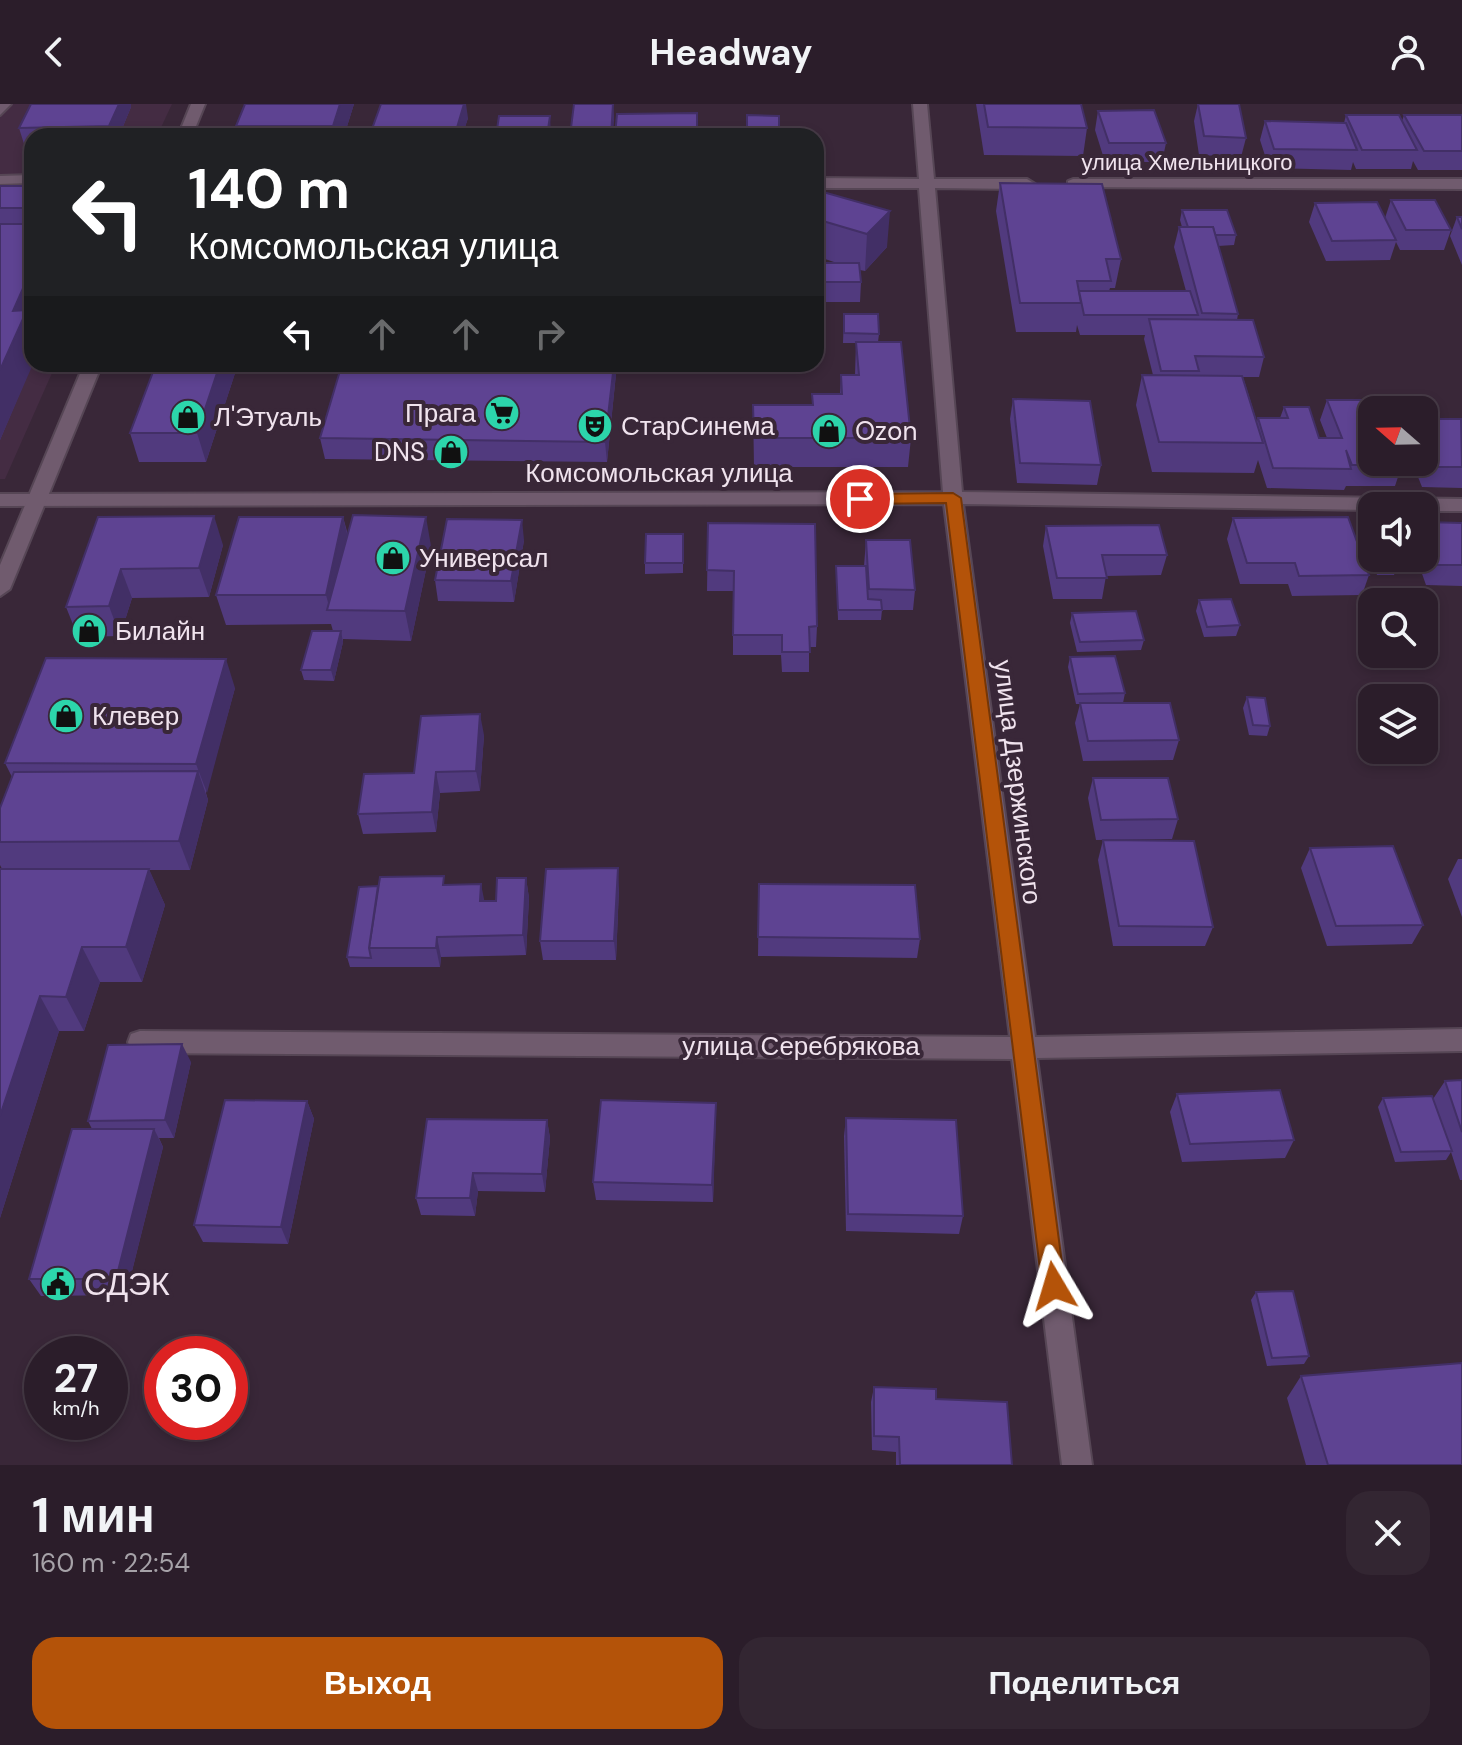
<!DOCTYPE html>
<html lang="ru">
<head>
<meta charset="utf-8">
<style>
  :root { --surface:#2b1d2a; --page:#332632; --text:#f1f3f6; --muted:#a6a2a8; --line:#473b47; --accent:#b45309 }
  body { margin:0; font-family:"DM Sans",sans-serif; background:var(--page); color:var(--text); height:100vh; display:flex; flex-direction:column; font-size:30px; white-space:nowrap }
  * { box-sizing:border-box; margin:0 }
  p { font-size:26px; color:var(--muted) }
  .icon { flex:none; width:44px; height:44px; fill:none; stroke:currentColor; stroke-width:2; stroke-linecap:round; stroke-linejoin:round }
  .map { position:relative; height:1361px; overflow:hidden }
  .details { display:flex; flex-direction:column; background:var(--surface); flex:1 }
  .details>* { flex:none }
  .hud { position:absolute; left:24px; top:24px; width:800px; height:244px; border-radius:24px; box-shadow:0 4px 12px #0003,0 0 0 2px var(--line); background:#202124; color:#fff; overflow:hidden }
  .needle { width:52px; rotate:290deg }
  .buttons { position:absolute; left:1358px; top:292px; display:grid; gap:16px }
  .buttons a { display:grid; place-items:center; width:80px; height:80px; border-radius:16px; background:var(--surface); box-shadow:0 4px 12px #0003,0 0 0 2px var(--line); font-size:40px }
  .speed { position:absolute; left:24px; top:1232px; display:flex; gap:16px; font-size:40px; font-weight:700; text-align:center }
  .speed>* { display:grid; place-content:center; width:104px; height:104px; border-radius:50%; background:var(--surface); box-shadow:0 4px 12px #0003,0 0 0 2px var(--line); line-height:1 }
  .speed small { font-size:20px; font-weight:400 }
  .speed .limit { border:12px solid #d22; background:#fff; color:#111 }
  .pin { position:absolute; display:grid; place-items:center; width:68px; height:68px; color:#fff; margin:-34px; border:4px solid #fff; border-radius:50%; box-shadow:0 2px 8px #0007 }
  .me { position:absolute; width:88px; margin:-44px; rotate:353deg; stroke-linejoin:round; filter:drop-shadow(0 0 6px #0008) }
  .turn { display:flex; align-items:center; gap:28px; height:168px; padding:0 32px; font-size:36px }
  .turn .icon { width:104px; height:104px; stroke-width:2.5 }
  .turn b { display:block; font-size:56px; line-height:68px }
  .lanes { display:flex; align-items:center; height:76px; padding:0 32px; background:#0003; justify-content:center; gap:40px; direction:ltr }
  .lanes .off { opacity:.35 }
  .round { display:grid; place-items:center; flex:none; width:84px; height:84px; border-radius:24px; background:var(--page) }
  .headline { display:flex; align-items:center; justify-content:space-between; height:136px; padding:0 32px }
  h1 { font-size:48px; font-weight:700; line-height:60px }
  .action { display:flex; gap:16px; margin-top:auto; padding:16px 32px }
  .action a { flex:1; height:92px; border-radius:24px; background:var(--accent); color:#fff; font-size:32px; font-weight:700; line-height:92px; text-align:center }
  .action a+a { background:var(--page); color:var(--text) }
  header { display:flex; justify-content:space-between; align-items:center; height:104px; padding:0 32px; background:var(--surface); font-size:36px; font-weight:700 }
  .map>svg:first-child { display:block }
  .built { fill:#442c43 }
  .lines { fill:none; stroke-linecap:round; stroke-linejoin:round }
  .service-casing { stroke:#564655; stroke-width:4 }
  .minor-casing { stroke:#564655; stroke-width:4 }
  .secondary-casing { stroke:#564655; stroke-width:4 }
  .service { fill:#705b6e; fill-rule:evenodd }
  .minor { fill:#705b6e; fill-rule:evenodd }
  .secondary { fill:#705b6e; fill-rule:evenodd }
  .wall { fill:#513a7e }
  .shaded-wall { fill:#422f66 }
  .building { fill:#5e4392; stroke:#422f66; stroke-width:2 }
  .route { fill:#b45309; stroke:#753606; stroke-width:2 }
  .labels { text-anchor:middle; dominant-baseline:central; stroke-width:8; stroke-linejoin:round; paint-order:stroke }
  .far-street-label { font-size:22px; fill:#f0e3ee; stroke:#392738 }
  .poi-label { font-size:26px; fill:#f0e3ee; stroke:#392738; text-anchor:start }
  .street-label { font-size:26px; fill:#f0e3ee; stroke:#392738 }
  .near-poi-label { font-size:32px; fill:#f0e3ee; stroke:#392738; text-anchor:start }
</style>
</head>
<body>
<header><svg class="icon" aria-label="back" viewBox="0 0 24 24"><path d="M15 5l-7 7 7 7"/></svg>Headway<svg class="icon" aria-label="person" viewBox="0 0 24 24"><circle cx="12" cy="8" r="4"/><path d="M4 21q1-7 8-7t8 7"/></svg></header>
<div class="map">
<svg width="1462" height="1361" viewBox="0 0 1462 1361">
  <rect width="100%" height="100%" fill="#392738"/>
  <path class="built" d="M0,0H172L157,32H32V260H56L5,375H0Z"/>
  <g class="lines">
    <defs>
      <g id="service">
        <path d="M0,0H11L0,11Z"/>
        <path d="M32,71V79L0,80V72Z"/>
      </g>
      <g id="minor">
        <path d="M913,0H927L934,75H1027L1035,80L1027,85L935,84L962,388L1462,395V407H1424V402H1372V406L963,400L1035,933L1462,925V947L1037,954L1092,1361H1062L1012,955L140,949L131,946L128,938L131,930L140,927L1010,933L944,400L0,402V390L943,388L919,84H816V74L919,75Z"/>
        <path d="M1073,75H1462V85L1068,83V77Z"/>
      </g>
      <g id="secondary">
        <path d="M191,0H205L192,32H178Z"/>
        <path d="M84,260H102L10,485L0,492V461Z"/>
      </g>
    </defs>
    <use href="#service" class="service-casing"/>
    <use href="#minor" class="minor-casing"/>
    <use href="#secondary" class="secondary-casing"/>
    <use href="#service" class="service"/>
    <use href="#minor" class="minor"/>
    <use href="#secondary" class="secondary"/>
  </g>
  <g class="wall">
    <path d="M31,0H131V3L119,32H32V43H25L19,24Z"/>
    <path d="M245,0H354L344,32H239L236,22Z"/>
    <path d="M976,0H1081L1087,24L1083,52L984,51Z"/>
    <path d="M1198,0H1239L1246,34L1241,53L1199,51L1194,17Z"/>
    <path d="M1098,7L1166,39L1162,58H1105L1095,26Z"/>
    <path d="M1346,11L1402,17L1404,11H1462V66H1418L1413,57L1411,65H1356L1353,58L1351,66L1269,64L1260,36L1265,17L1344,19Z"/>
    <path d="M468,14L462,32H374L372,25Z"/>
    <path d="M1000,79L1121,155L1115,184H1110L1109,187H1186L1174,143L1179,123H1182L1180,116L1182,106L1236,131L1234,141L1218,142L1238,210L1237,216L1264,253L1259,273H1243L1257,318L1258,314H1280L1284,303L1319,334H1327L1320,316L1327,296L1402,361L1395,382H1346L1344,386L1267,384L1258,356L1254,369L1152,368L1136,301L1142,271H1153L1144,235L1145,231H1080L1077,221L1076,228H1016L996,107Z"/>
    <path d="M0,82H32V260L0,336Z"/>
    <path d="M816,86L887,143L865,167L860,166L861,178L860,198H816V159H837L816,152Z"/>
    <path d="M1391,96L1451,126L1444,146H1400L1396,138L1390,156L1326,157L1309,118L1315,99L1385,114Z"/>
    <path d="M1457,113H1462V161L1450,132Z"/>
    <path d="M844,210L879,230L878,238L911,334L908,363H754L753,301H812V290H840L841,271H855L856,239H843Z"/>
    <path d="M156,260H238L206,358H139L130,329Z"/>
    <path d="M342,260H617L607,358L325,355L320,334Z"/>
    <rect x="717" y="260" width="70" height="2"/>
    <path d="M1013,295L1101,361L1097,381L1017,379L1010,315Z"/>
    <path d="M1424,315L1462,318V384L1422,383L1412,358H1424Z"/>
    <path d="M98,413L223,441L209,493L132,494L120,532L78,533L66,503Z"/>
    <path d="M343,413L348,431L431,442L411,537L343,535V538L334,577L304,576L301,566L333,527L331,520L226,521L216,491Z"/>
    <path d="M1233,414L1369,471L1362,491L1292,492L1288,480H1240L1227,435Z"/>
    <path d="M1424,418L1462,419V482L1426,481L1420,464L1397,463L1394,471H1377L1366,438L1370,428H1372V454H1424Z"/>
    <path d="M708,419L817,522L816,543H809V568H782L781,551H733V487H707Z"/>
    <path d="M1046,422L1167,451L1161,471L1106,472L1102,495H1053L1043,442Z"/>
    <path d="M683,430V469L645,470V459Z"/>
    <path d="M524,436L514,498L438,497L435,476Z"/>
    <path d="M866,436L915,486L913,506H882L881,516H838L836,462H864Z"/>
    <path d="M1199,496L1240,521L1236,532L1204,533L1196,507Z"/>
    <path d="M1072,509L1144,536L1141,546L1077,548L1070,519Z"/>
    <path d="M1070,553L1125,589L1123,599L1179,636L1173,656L1083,657L1075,619L1080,600H1076L1068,563Z"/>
    <path d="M235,584L206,689L208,696L190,766H149L165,801L142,878H100L84,927H59L0,1114V765H2L0,761V704L12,673L5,659Z"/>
    <path d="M1247,593L1270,622L1267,632L1249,631L1243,604Z"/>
    <path d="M484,631L480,687L440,689L436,728L363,730L358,710L414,669Z"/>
    <path d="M1093,674L1178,715L1172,735L1096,736L1088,694Z"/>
    <path d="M1103,736L1213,823L1205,842H1113L1098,756Z"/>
    <path d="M1310,744L1423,821L1412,840L1327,842L1301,764Z"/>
    <path d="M1458,755H1462V813L1448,775Z"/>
    <path d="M526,774L529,794L526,851L441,853L440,863H350L347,853L446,781L484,797H496Z"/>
    <path d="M759,780L920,835L917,854L758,852Z"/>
    <path d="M619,784L616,856H543L540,837Z"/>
    <path d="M191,958L174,1034H159L163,1043L126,1191L41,1192L29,1175L92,1025L88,1017Z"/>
    <path d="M1462,976V1076H1460L1451,1048L1446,1056L1395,1058L1378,1003L1383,994L1433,995L1445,977Z"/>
    <path d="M1177,990L1294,1036L1285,1054L1182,1058L1170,1008Z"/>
    <path d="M307,997L314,1015L288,1140L203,1138L194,1121Z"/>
    <path d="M716,999L713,1098L596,1096L593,1078Z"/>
    <path d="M846,1014L963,1112L959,1130L846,1127L844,1032Z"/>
    <path d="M547,1016L550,1034L545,1088L478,1087L475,1112L421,1111L416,1094Z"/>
    <path d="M1256,1188L1309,1252L1304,1260L1267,1262L1251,1196Z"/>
    <path d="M1301,1272L1462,1361H1306L1287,1294Z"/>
    <path d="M874,1283L936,1295L1012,1361H896V1348L872,1346L871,1298Z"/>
  </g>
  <g class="shaded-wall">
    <path d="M119,0H131V3L119,32H112L109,22Z"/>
    <path d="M340,0H354L344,32H335L333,22Z"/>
    <path d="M464,0H466L468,14L462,32H457L456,27Z"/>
    <path d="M614,0V17L613,32H611Z"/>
    <path d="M550,12L551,32H547Z"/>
    <path d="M890,107L887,143L865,167L867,130Z"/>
    <path d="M28,173L32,185V260H33L0,336V266L13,207Z"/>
    <path d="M220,260H238L206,358L197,329Z"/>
    <path d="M614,260H617L607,358L605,338Z"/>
    <path d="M214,412L223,441L209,493L199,464Z"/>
    <path d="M343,413L350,442L330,506L326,491Z"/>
    <path d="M426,413L431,442L411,537L405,507Z"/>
    <path d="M522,416L524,436L514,498L511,477Z"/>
    <path d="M121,465L132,494L120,532L109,502Z"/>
    <path d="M341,527L343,538L334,577L331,566Z"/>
    <path d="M226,555L235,584L207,689L196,660Z"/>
    <path d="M480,610L484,631L480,687L476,667Z"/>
    <path d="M198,667L208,696L190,766L179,737Z"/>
    <path d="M436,668L440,689L436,728L432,708Z"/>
    <path d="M618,764L619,784L616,856L614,837Z"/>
    <path d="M149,765L165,801L142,878L126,843Z"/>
    <path d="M526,774L529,794L526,851L523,831Z"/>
    <path d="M481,780L485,800L480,797Z"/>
    <path d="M437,833L441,853L440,863L436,844Z"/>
    <path d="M82,843L100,878L84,927L66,893Z"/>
    <path d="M40,892L59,927L0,1114V1012Z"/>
    <path d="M182,940L191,958L174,1034L165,1016Z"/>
    <path d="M307,997L314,1015L288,1140L281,1123Z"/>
    <path d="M716,999V1017L713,1098L712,1081Z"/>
    <path d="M547,1016L550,1034L545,1088L542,1070Z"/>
    <path d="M154,1025L163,1043L126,1191L116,1175Z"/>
    <path d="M473,1069L478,1087L475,1112L470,1094Z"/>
  </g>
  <g class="building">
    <path d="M31,0H119L109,22L19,24Z"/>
    <path d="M245,0H340L333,22H236Z"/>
    <path d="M381,0H464L456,27L372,25Z"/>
    <path d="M574,0H613L611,32H570Z"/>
    <path d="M984,0H1081L1087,24L988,23Z"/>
    <path d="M1198,0H1239L1246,34L1204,32Z"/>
    <path d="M1154,6L1166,39H1109L1098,7Z"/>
    <path d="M697,9V32H615L617,10Z"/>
    <path d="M747,11L779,12V32H747Z"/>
    <path d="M1346,11H1399L1417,46H1362Z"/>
    <path d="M1404,11H1462V47H1424Z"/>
    <path d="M499,12H550L547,32H496Z"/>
    <path d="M1265,17L1346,19L1357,46L1274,45Z"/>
    <path d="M1000,79L1102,80L1121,155H1106L1111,177H1077L1081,199H1020Z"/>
    <rect x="0" y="82" width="32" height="22"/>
    <path d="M816,86L890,107L867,130L816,115Z"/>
    <path d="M1391,96H1435L1451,126H1406Z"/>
    <path d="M1377,98L1396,136L1332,137L1315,99Z"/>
    <path d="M1182,106H1227L1236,131H1215L1213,123H1188Z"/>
    <path d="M1457,113H1462V125Z"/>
    <path d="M0,120H32V173H28L13,207L27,206L0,266Z"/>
    <path d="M1179,123H1213L1238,210L1202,209Z"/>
    <path d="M816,159H859L861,178H816Z"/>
    <path d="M1079,187H1190L1198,211H1084Z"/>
    <path d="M844,210H878L879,230L844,229Z"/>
    <path d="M1149,215L1253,216L1264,253L1195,252L1199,267H1161Z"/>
    <path d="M856,238H901L911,334H754L753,301H813L812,290H842L841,271H859Z"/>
    <path d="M156,260H220L197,329H130Z"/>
    <path d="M342,260H614L605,338L320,334Z"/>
    <path d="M1142,271L1242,272L1263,339L1159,338Z"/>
    <path d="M1013,295L1090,297L1101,361L1020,359Z"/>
    <path d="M1327,296H1375L1379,306H1372V358H1401L1402,361H1352L1346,346L1351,365L1273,364L1258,314H1288L1284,303H1309L1319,334H1342Z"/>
    <path d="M1424,315H1461L1462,363H1430L1424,348Z"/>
    <path d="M353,411L426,413L405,507L327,506Z"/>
    <path d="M214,412L199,464L121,465L109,502L66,503L98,413Z"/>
    <path d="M239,413H343L326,491H216Z"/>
    <path d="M1348,413L1369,471L1299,472L1295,459H1247L1233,414Z"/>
    <path d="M447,415L522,416L511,477L435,476Z"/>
    <path d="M1424,418L1462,419V461H1435L1424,431Z"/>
    <path d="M708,419L815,420L817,522L809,523L810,548H782V531H733L734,467L707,466Z"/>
    <path d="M1159,421L1167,451H1102L1107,474H1057L1046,422Z"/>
    <path d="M646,430H683V459H645Z"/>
    <path d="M866,436H910L915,486L869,485Z"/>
    <path d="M1379,454H1396L1399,460H1381Z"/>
    <path d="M836,462H866L868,495L881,496L882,506H838Z"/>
    <path d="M1231,495L1240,521L1207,523L1199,496Z"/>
    <path d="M1136,507L1144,536L1080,538L1072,509Z"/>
    <path d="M312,527H341L331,566H301Z"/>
    <path d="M1115,552L1125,589L1078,590L1070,553Z"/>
    <path d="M46,554L226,555L196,660L5,659Z"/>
    <path d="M1247,593L1265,594L1270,622L1253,621Z"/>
    <path d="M1080,599H1170L1179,636L1088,637Z"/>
    <path d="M480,610L476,667L436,668L432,708L358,710L364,670L414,669L421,612Z"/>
    <path d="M198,667L179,737L0,738V704L14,668Z"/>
    <path d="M1093,674H1168L1178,715L1101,716Z"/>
    <path d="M1103,736L1194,737L1213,823L1119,822Z"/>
    <path d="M1393,742L1423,821L1336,822L1310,744Z"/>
    <path d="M618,764L614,837H540L546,765Z"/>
    <path d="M0,765H149L126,843H82L66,893L40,892L0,1012Z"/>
    <path d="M444,772L443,781L481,780L480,797H496L497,774H526L523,831L437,833L436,844H369L380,773Z"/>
    <path d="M759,780L915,781L920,835L758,833Z"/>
    <path d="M378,782L369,844L371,854L347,853L359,783Z"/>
    <path d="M182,940L165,1016L88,1017L108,941Z"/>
    <path d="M1462,976V1028L1445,977Z"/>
    <path d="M1280,986L1294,1036L1190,1040L1177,990Z"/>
    <path d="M1432,992L1452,1047L1401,1048L1383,994Z"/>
    <path d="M225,996L307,997L281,1123L194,1121Z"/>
    <path d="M601,996L716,999L712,1081L593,1078Z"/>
    <path d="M846,1014L956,1016L963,1112L848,1110Z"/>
    <path d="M427,1015L547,1016L542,1070L473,1069L470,1094H416Z"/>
    <path d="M72,1025H154L116,1175H29Z"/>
    <path d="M1293,1187L1309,1252L1272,1254L1256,1188Z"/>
    <path d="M1462,1259V1361H1328L1301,1272Z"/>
    <path d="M874,1283L936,1285V1295L1007,1298L1012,1361H900L899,1333L874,1332Z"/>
  </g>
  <path class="route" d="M953,389L961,394L1065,1182L1062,1190L1054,1193L1046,1190L1042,1182L946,399L860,400L852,395L860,390Z"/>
  <defs>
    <symbol id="supermarket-disc" viewBox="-11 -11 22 22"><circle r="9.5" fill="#2cd5ab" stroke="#392738"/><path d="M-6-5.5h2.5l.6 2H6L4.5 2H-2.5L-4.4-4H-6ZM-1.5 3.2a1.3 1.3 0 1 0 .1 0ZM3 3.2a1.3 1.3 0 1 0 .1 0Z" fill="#111"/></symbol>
    <symbol id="shop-disc" viewBox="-11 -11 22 22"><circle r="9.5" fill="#2cd5ab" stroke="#392738"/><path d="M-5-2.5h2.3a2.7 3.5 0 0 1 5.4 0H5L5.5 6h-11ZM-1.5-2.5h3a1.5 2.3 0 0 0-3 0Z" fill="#111"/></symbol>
    <symbol id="theatre-disc" viewBox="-11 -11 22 22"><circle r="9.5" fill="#2cd5ab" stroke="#392738"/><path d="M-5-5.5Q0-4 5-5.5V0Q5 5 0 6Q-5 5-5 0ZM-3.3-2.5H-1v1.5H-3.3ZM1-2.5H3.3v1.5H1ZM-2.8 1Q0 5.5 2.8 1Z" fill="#111"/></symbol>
    <symbol id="civic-disc" viewBox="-11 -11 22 22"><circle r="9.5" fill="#2cd5ab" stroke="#392738"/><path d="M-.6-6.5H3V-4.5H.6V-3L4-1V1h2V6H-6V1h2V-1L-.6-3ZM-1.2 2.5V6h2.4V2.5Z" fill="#111"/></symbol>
  </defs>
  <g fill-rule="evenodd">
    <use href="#supermarket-disc" x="482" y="289" width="40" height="40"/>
    <use href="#shop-disc" x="168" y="293" width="40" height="40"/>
    <use href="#theatre-disc" x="575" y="302" width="40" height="40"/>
    <use href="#shop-disc" x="809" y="307" width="40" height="40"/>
    <use href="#shop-disc" x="431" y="328" width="40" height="40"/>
    <use href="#shop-disc" x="373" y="434" width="40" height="40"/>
    <use href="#shop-disc" x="69" y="507" width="40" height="40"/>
    <use href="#shop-disc" x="46" y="592" width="40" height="40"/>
    <use href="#civic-disc" x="38" y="1160" width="40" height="40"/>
  </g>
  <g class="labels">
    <g class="far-street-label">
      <text x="1187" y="58">улица Хмельницкого</text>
    </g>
    <g class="poi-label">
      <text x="476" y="309" text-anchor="end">Прага</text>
      <text x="214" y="313">Л'Этуаль</text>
      <text x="621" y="322">СтарСинема</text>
      <text x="855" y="327">Ozon</text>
      <text x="425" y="348" text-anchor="end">DNS</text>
      <text x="419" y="454">Универсал</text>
      <text x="115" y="527">Билайн</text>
      <text x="92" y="612">Клевер</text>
    </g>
    <g class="street-label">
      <text x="659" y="369">Комсомольская улица</text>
      <text transform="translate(1018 678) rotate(83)">улица Дзержинского</text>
      <text x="801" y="942">улица Серебрякова</text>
    </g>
    <g class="near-poi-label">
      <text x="84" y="1180">СДЭК</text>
    </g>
  </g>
</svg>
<div class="buttons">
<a><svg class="needle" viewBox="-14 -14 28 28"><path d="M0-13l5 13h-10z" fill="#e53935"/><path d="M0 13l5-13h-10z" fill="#a6a2a8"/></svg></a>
<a><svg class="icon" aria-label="sound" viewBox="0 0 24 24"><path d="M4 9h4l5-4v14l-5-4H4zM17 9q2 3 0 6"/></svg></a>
<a><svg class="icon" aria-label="search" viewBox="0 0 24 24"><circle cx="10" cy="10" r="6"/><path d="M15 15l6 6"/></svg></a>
<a><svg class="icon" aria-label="layers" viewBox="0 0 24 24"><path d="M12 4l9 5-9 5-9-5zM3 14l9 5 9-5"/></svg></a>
</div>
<div class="speed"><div>27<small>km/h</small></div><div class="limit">30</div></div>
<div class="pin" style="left:860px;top:395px;background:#d93025"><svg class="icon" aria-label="arrive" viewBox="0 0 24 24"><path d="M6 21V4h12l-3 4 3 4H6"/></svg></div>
<svg class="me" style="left:1054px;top:1182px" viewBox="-20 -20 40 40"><path d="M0-17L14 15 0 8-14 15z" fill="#b45309" stroke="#fff" stroke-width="4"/></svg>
<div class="hud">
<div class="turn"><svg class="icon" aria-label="left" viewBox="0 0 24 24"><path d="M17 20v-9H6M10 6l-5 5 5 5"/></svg><div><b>140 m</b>Комсомольская улица</div></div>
<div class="lanes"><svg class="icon" aria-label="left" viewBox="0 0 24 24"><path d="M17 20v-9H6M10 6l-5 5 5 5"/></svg><svg class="icon off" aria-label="ahead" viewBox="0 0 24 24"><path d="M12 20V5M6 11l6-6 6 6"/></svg><svg class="icon off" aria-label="ahead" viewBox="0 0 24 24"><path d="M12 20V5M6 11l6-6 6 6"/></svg><svg class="icon off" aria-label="right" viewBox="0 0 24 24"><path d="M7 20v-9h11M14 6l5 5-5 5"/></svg></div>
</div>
</div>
<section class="details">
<div class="headline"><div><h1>1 мин</h1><p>160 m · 22:54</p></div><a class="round"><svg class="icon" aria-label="close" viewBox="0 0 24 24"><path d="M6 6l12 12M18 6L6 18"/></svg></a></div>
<div class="action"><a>Выход</a><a>Поделиться</a></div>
</section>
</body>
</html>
